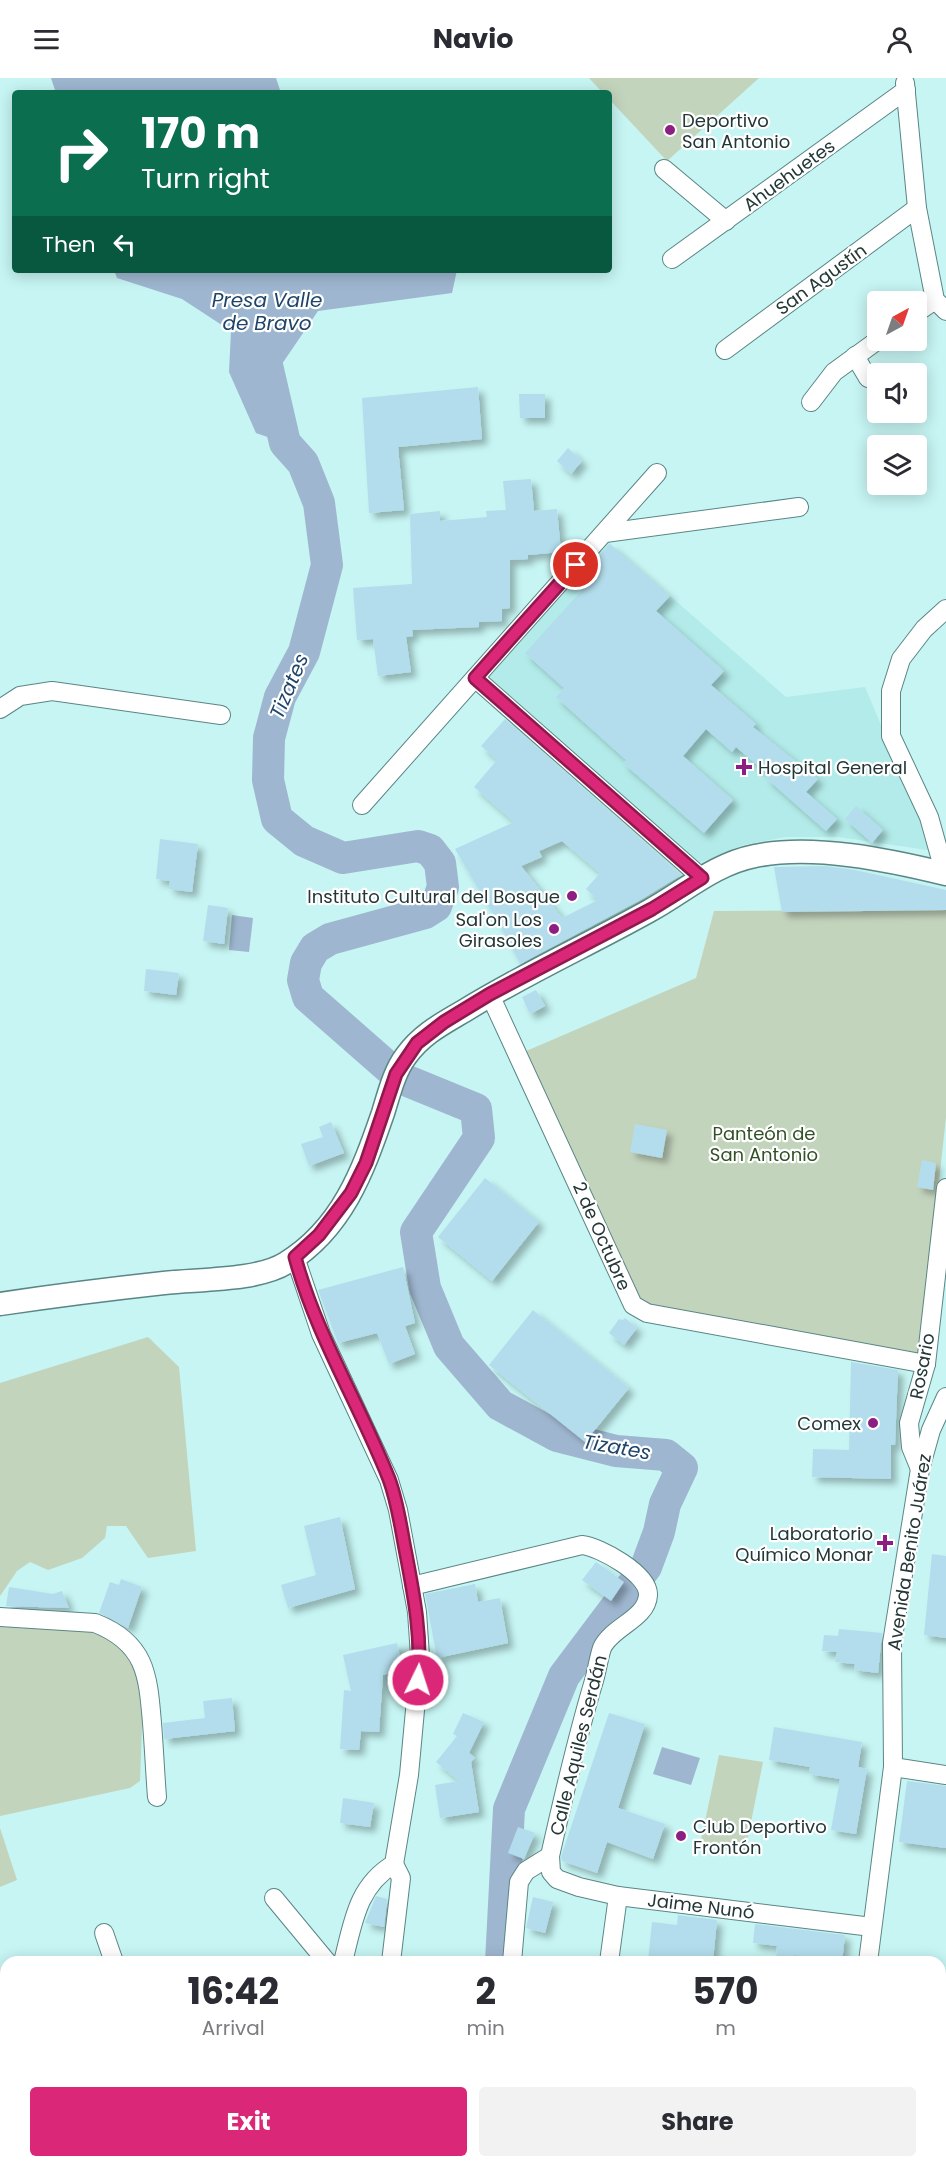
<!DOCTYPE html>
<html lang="en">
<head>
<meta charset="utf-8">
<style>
  :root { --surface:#fff; --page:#f2f2f3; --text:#2b2b33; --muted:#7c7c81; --accent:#db2777 }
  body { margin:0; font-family:Poppins,sans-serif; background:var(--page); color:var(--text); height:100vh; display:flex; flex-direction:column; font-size:22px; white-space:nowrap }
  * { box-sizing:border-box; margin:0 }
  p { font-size:20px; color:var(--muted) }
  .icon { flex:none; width:33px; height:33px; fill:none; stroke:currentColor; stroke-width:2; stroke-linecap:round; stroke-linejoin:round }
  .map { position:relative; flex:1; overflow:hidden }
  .drawer { position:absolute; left:0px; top:1878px; width:946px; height:212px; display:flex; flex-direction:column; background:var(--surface); border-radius:18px 18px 0 0; box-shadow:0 3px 15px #0003 }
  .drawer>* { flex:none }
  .banner { position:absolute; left:12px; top:12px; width:600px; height:183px; border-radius:6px; box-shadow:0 3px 15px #0003; background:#0b6e4f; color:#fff; overflow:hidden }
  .needle { width:39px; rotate:40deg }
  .controls { position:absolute; left:867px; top:213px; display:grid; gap:12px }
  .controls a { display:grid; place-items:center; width:60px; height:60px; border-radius:6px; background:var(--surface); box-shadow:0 3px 15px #0003; font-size:30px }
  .pin { position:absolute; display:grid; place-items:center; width:51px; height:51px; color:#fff; margin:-26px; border:3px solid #fff; border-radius:50%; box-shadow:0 2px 6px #0007 }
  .me { position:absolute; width:66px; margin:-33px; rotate:4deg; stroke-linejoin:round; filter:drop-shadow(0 0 4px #0008) }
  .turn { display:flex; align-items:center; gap:21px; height:126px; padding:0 30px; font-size:27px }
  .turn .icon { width:78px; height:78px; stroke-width:2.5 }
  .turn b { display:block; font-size:42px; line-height:51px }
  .then { display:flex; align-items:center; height:57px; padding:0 30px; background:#0003; gap:12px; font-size:22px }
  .eta { display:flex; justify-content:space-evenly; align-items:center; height:102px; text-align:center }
  .eta b { font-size:36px; font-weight:700; line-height:42px }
  .button { display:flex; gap:12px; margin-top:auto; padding:12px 30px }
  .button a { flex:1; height:69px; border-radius:6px; background:var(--accent); color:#fff; font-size:24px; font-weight:700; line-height:69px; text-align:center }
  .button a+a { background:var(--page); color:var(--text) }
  header { display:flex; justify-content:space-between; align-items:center; height:78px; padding:0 30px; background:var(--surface); font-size:27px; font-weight:700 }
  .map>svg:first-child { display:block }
  .built { fill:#b2ebe9 }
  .green { fill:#c3d4bd }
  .water { fill:#9eb6cf }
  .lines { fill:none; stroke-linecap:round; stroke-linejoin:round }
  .river { stroke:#9eb6cf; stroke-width:32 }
  .building { fill:#b3ddec; fill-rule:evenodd; filter:url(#shadow) }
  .minor-casing { stroke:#5a8685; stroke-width:20 }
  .major-casing { stroke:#5a8685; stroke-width:25 }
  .minor { stroke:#fff; stroke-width:18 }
  .major { stroke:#fff; stroke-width:22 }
  .route-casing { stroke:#8e194d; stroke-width:15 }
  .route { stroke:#db2777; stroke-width:10 }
  .poi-dot { fill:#8e1f82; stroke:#fff; stroke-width:2 }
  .labels { text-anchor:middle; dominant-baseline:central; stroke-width:4.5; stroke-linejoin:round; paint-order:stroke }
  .poi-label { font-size:18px; fill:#243736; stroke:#fff; text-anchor:end }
  .street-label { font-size:18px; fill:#243736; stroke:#fff }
  .park-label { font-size:18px; fill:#325026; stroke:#fff }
  .water-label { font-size:20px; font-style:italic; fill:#1f4569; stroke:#fff }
</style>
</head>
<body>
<header><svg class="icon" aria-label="menu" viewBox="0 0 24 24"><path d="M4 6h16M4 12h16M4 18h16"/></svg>Navio<svg class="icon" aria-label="person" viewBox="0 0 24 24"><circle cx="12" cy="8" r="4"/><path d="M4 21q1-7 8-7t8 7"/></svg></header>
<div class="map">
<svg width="946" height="2089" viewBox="0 0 946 2089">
  <defs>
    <filter id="shadow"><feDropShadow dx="5.5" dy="5.5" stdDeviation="3" flood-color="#0004"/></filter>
  </defs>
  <rect width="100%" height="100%" fill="#c6f5f3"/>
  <path class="built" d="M608,464L786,619L865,609L934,773L838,759H785L743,767L700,785L487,601Z"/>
  <g class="green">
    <path d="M589,0H759L667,83L609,21V15H603Z"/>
    <path d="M946,832V1039L920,1279L640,1225L524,974L696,900L714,833Z"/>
    <path d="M148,1259L179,1289L196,1473L148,1480L126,1448H107L105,1460L82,1480L48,1492L30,1484L17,1493L0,1518V1305Z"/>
    <path d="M0,1544L65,1548L107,1556L133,1582L143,1620L140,1703L130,1710L0,1738Z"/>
    <path d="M719,1677L763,1684L745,1774L700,1767Z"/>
    <path d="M0,1750L17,1802L0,1809Z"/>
  </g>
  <g class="water">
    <path d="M51,0H276L281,15H56Z"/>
    <path d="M114,192H457L452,215L318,233L267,308L285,365L256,355L229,294L231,253L182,221L117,200Z"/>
    <path d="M232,837L253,840L249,874L229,872Z"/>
    <path d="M662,1669L700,1680L691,1707L653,1696Z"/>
  </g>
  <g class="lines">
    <g class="river">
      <path d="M245,192L285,365L303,385L319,425L327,487L304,574L280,619L269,660L268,702L277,741L304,763L343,780L418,768L430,772L440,785L443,809L436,828L425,835L330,861L315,870L306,885L303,902L308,919L389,990"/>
      <path d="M410,1004L476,1031L479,1060L416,1154L425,1210L449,1268L500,1327L557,1358L616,1373L666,1377L682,1390L665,1426L659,1454L646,1489L564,1598L509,1731L501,1884"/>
      <path d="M638,2089L640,2084"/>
    </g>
  </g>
  <g class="building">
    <path d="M478,309L482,361L398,369L404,432L369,435L362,320Z"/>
    <path d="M519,316H545V340H520Z"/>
    <path d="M568,370L582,383L571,396L557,383Z"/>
    <path d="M531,401L534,433L557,431L561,474L528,477V481L510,482V530L502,531V543L479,544V549L412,552L413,558L406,559L411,594L378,598L373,561L357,562L353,510L412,506L410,436L440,433V443L487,439L486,433L506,432L503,403Z"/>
    <path d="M610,466L670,518L656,533L724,593L711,607L756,646L753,649L818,701L806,714L837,741L826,753L766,700L769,697L736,669L732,674L706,651L683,678L733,722L704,755L623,685L626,682L556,619L564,610L525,575L593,500L585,493Z"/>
    <path d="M505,641L681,797L642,821L520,886L507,860L455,771L514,744L474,709L497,682L481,668ZM562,763L600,795L586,811L598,822L562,840L521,788L542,779L539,773Z"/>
    <path d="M856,728L883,752L872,765L845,741Z"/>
    <path d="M160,761L198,766L192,814L169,811L170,803L156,801Z"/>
    <path d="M825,788L855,792L946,812V832L782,834L774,789Z"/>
    <path d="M208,827L228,830L224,866L203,863Z"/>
    <path d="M146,891L179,895L176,917L144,913Z"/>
    <path d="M536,912L545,928L530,936L522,919Z"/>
    <path d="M331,1044L344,1075L309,1088L301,1066L323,1059L319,1049Z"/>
    <path d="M635,1046L667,1052L662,1080L630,1074Z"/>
    <path d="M922,1082L936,1085L933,1112L917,1109Z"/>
    <path d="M485,1100L539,1144L492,1203L438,1159Z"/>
    <path d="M403,1189L415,1245L405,1248L415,1276L389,1286L377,1255L338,1265L318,1212Z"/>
    <path d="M533,1232L629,1310L585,1364L489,1287Z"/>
    <path d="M625,1240L637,1250L624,1267L609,1255L619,1241L623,1242Z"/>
    <path d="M851,1284L898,1292L895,1367H891V1401L812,1399L813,1371L849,1372Z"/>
    <path d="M340,1439L355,1511L288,1530L281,1507L316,1497L304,1448Z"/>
    <path d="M932,1476L946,1478V1560L924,1557Z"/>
    <path d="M596,1484L624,1504L611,1523L582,1502Z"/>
    <path d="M121,1501L142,1509L128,1550L99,1535L110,1504L119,1507Z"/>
    <path d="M475,1506L478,1524L500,1520L508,1565L437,1580L425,1516Z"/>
    <path d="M9,1509L53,1516L62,1513L69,1530L6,1528Z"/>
    <path d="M839,1551L882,1555L878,1595L854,1592L855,1586L835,1584L837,1574L822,1573L824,1557L838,1558Z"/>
    <path d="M397,1565L403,1592L383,1597L379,1654L361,1653L359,1672L340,1671L344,1612L351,1613L343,1577Z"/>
    <path d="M232,1620L235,1653L164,1661L163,1645L205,1640L203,1623Z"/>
    <path d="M463,1635L484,1644L469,1675L475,1680L471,1684L479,1734L440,1740L435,1707L459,1703L436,1684L457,1658L453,1656Z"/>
    <path d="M609,1635L645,1646L618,1730L665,1746L653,1781L607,1764L597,1795L562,1783L561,1779Z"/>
    <path d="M774,1649L862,1664L858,1689L867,1691L856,1756L831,1752L840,1701L809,1696L810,1689L769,1682Z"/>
    <path d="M907,1703L946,1708V1770L899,1764Z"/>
    <path d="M343,1720L374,1725L370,1749L340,1745Z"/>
    <path d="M518,1749L535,1755L524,1781L508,1775Z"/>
    <path d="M376,1818L387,1821L384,1849L365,1845Z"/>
    <path d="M533,1819L553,1824L545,1855L526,1850Z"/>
    <path d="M678,1837L717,1842L713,1883L673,1879L672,1884H648L652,1844L677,1847Z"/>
    <path d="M755,1846L845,1857L842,1884H825L794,1877V1884H776L777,1868L753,1865Z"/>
  </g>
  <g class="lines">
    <defs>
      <g id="minor">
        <path d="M905,5L917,130L935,222L946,233"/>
        <path d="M664,91L726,143"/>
        <path d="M672,181L906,12"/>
        <path d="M916,235L935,222"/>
        <path d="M725,272L917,130"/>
        <path d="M855,278L868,300"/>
        <path d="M811,324L834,294L878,262"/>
        <path d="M605,455L799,429"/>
        <path d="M475,600L702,800"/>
        <path d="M0,631L20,618L52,613L221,637"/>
        <path d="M362,727L657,395"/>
        <path d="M945,796L929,739L891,658V613L901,581L924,551L946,531"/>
        <path d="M490,917L633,1227L647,1235L926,1286"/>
        <path d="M295,1179L321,1256L389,1402L398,1432L417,1534L420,1578L409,1697L394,1786C357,1808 353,1845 343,1884"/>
        <path d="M920,1391L911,1369L909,1345L926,1286L946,1110"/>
        <path d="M412,1508L582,1467C600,1469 649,1496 648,1517C647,1541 611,1549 602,1570C598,1582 597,1594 593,1606C576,1663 563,1720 550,1778L551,1794L557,1801L579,1809L618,1818L872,1849"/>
        <path d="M0,1539L95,1545C146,1565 148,1597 152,1645C154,1669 155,1694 157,1719"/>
        <path d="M893,1689L946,1697"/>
        <path d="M274,1820L327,1884"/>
        <path d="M104,1855L114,1884"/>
        <path d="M391,1884L401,1800L394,1786"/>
        <path d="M512,1884L519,1804L526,1793L550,1778"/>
        <path d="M609,1884L618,1818"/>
        <path d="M868,1884L893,1689L892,1565L920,1391L931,1352L946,1319"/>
        <path d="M0,2033L6,2031"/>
        <path d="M355,2084L356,2089"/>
        <path d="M664,2084H665"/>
        <path d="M843,2089L844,2084"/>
      </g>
      <path id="major" d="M0,1226C54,1218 109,1211 164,1205C199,1201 257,1203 286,1185C342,1151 363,1093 383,1035C389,1016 394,994 406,978C422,956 442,946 464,933C524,896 588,867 649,833C684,814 714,786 755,778C813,766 889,782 946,796"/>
    </defs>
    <use href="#minor" class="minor-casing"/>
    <use href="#major" class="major-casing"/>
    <use href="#minor" class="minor"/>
    <use href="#major" class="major"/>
  </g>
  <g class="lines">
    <defs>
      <path id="route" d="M418,1602C422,1559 414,1518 406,1476C401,1451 398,1425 389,1401C359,1325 316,1257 295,1179L319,1157L351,1115L366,1085L396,996L417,965L444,944L490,916L652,831L702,800L475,600L576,487"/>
    </defs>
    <use href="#route" class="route-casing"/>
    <use href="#route" class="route"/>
  </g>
  <g class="poi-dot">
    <circle cx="670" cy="52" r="6"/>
    <path d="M741 680h6v6h6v6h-6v6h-6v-6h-6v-6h6z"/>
    <circle cx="572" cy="818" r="6"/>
    <circle cx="554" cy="851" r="6"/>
    <circle cx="873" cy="1345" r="6"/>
    <path d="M882 1456h6v6h6v6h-6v6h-6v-6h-6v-6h6z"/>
    <circle cx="681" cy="1758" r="6"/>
  </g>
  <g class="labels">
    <g class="poi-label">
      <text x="682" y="42" text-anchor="start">Deportivo<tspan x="682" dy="21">San Antonio</tspan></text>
      <text x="758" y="689" text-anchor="start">Hospital General</text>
      <text x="560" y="818">Instituto Cultural del Bosque</text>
      <text x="542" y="841">Sal'on Los<tspan x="542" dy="21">Girasoles</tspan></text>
      <text x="861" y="1345">Comex</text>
      <text x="873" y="1455">Laboratorio<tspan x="873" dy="21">Químico Monar</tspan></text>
      <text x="693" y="1748" text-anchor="start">Club Deportivo<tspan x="693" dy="21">Frontón</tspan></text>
    </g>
    <g class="street-label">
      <text transform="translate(789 97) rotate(-36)">Ahuehuetes</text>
      <text transform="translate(821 201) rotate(-36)">San Agustín</text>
      <text transform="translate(602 1158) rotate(66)">2 de Octubre</text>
      <text transform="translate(922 1288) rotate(-79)">Rosario</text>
      <text transform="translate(909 1474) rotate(-81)">Avenida Benito Juárez</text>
      <text transform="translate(578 1667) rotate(-76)">Calle Aquiles Serdán</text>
      <text transform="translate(701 1828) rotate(7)">Jaime Nunó</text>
    </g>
    <g class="park-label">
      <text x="764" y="1055">Panteón de<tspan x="764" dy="21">San Antonio</tspan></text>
    </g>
    <g class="water-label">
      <text x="267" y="222">Presa Valle<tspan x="267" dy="23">de Bravo</tspan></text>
      <text transform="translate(289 608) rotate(-67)">Tizates</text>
      <text transform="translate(617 1369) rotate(10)">Tizates</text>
    </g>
  </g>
</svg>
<div class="controls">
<a><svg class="needle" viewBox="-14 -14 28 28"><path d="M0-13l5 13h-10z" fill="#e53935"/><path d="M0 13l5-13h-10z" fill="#7c7c81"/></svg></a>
<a><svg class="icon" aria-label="sound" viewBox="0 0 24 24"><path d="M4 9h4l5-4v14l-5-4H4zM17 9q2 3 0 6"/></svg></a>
<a><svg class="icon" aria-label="layers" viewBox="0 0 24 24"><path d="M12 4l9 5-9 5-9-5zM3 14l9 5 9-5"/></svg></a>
</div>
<div class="pin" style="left:576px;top:487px;background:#d93025"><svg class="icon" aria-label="arrive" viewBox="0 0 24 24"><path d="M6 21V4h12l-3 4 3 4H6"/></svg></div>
<svg class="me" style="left:418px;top:1602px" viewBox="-20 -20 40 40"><circle r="17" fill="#db2777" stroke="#fff" stroke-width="3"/><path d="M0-11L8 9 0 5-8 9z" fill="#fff"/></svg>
<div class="banner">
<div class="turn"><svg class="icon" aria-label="right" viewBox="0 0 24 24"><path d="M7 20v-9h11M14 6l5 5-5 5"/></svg><div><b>170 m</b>Turn right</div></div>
<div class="then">Then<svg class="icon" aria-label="left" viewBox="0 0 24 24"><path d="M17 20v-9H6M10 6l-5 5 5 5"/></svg></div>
</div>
<section class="drawer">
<div class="eta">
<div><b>16:42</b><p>Arrival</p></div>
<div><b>2</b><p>min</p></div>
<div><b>570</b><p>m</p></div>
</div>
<div class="button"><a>Exit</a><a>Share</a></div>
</section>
</div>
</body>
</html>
